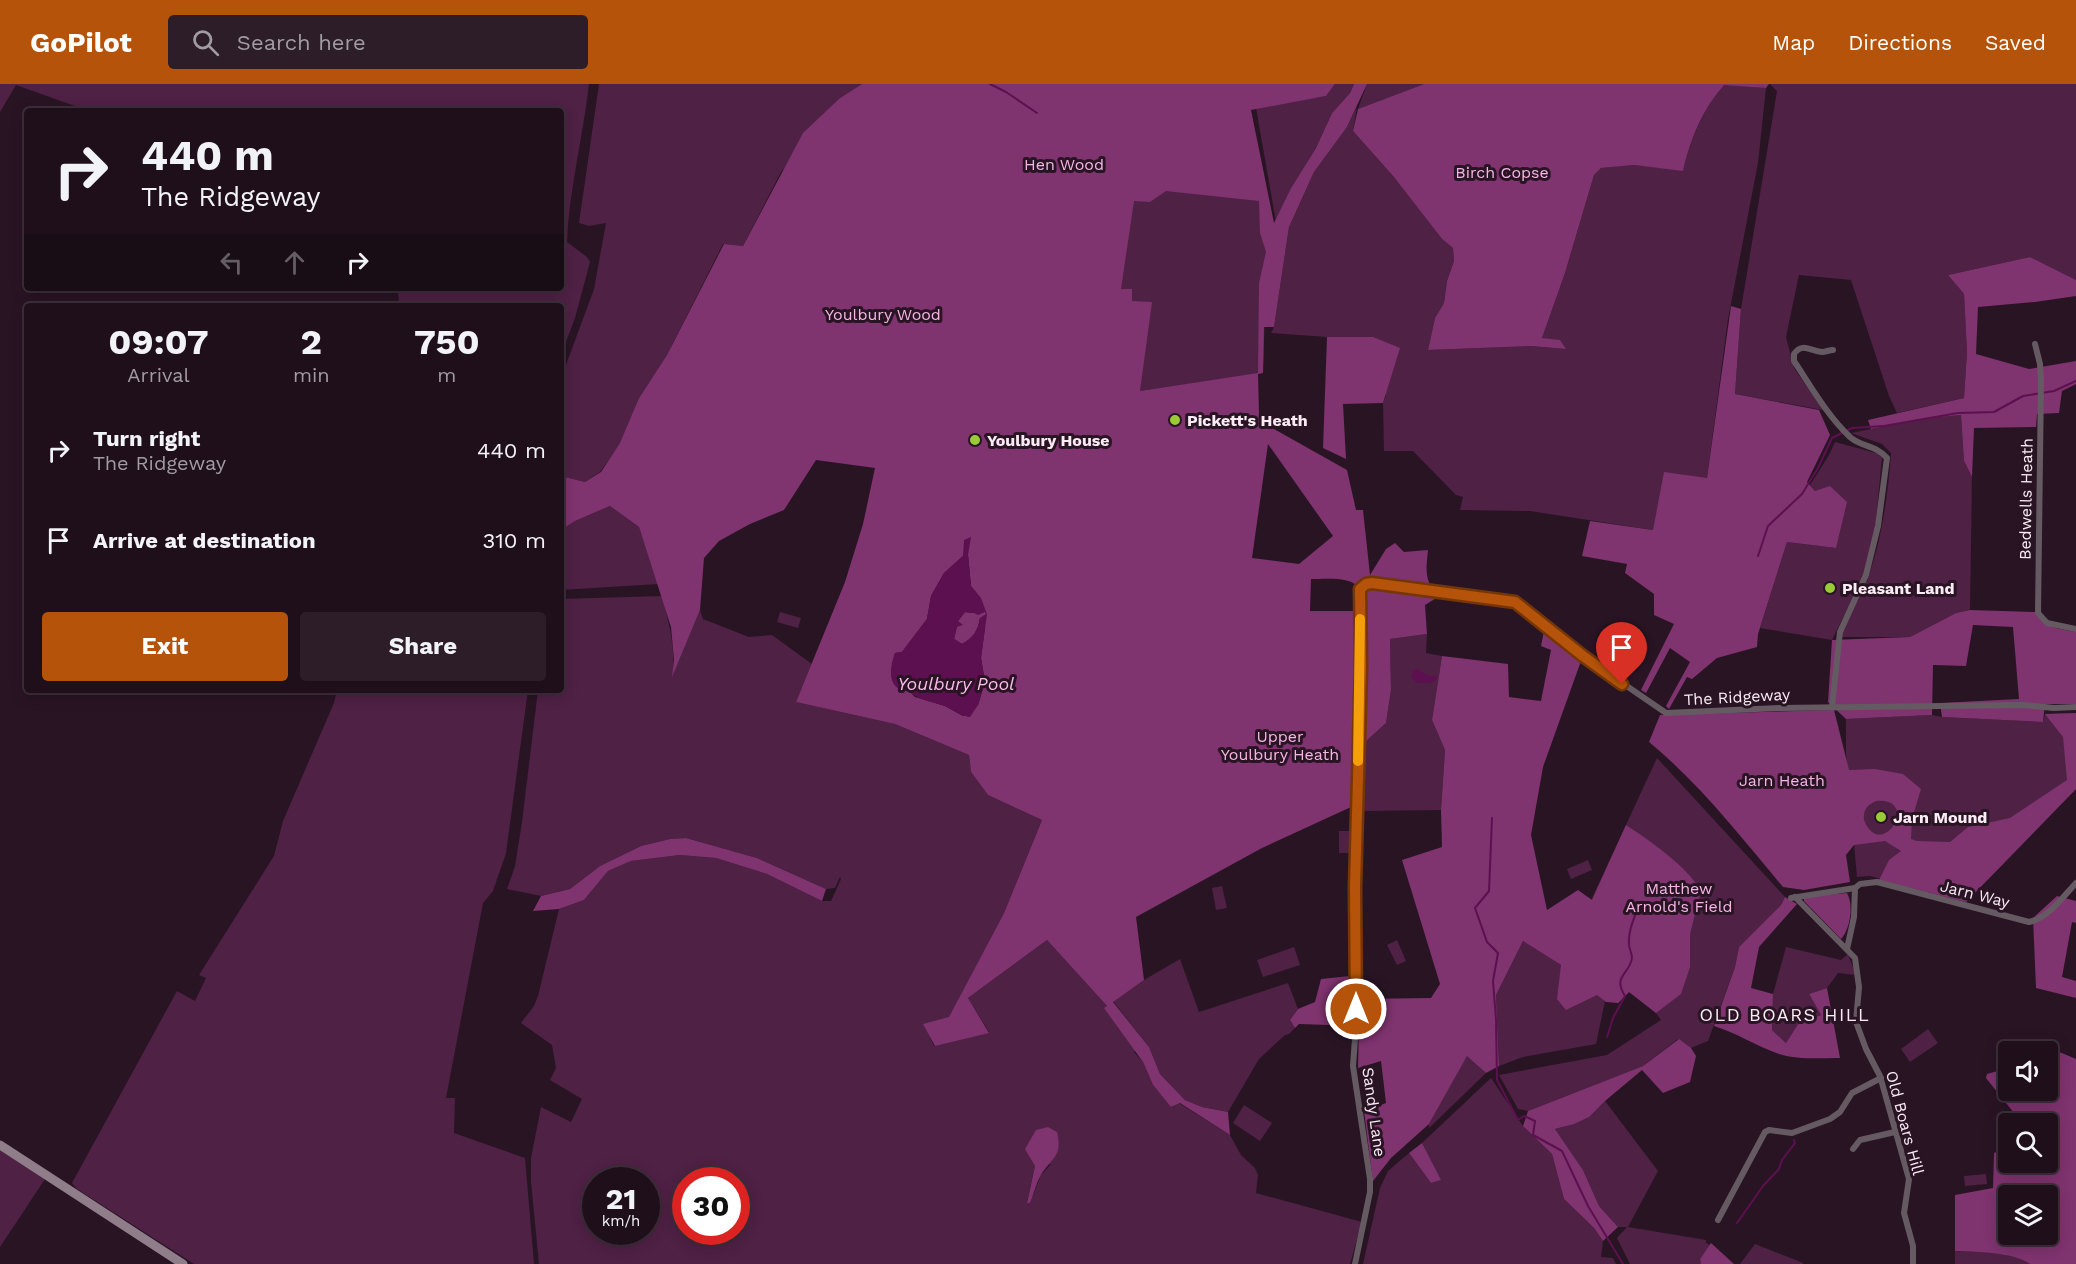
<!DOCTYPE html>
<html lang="en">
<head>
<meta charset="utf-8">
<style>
  :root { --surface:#1f0f1b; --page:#2c1d28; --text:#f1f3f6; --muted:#a19ca3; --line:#3c2f3a; --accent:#b45309 }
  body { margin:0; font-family:"Work Sans",sans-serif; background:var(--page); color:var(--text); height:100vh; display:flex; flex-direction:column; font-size:22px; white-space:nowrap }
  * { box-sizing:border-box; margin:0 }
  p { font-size:20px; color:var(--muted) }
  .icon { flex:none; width:33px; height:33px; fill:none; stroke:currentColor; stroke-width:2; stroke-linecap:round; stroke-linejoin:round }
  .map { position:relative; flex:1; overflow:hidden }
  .panel { position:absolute; left:24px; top:219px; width:540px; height:390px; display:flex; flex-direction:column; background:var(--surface); border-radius:6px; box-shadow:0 3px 15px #0003,0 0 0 2px var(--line) }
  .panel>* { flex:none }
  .top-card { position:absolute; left:24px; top:24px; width:540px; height:183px; border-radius:6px; box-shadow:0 3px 15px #0003,0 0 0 2px var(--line); background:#1f0f1b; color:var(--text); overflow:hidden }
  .tools { position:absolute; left:1998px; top:957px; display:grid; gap:12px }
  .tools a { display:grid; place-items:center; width:60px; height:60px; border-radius:6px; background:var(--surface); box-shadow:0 3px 15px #0003,0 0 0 2px var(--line); font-size:30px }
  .speed { position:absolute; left:582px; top:1083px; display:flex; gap:12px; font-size:30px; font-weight:700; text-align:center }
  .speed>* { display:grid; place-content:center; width:78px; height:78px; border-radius:50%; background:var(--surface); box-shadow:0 3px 15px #0003,0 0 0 2px var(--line); line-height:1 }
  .speed small { font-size:15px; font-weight:400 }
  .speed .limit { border:9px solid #d22; background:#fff; color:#111 }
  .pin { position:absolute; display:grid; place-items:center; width:51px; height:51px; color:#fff; margin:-62px -26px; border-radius:50% 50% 50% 0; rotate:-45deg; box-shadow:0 0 6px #0007 }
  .pin .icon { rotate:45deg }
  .me { position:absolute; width:66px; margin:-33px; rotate:0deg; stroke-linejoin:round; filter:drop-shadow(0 0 4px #0008) }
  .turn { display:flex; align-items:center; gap:21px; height:126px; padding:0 18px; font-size:27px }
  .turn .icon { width:78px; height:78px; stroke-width:2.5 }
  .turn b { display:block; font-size:42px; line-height:51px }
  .lanes { display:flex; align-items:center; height:57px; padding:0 18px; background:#0003; justify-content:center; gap:30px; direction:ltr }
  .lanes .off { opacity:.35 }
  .eta { display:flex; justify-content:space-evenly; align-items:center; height:102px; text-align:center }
  .eta b { font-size:36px; font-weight:700; line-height:42px }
  .action { display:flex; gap:12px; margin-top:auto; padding:12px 18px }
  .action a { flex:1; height:69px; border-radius:6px; background:var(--accent); color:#fff; font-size:24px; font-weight:700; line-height:69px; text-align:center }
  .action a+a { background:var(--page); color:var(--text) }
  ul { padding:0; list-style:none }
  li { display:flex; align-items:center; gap:18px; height:90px; padding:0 18px }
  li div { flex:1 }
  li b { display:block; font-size:22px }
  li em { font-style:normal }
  header { display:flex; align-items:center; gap:36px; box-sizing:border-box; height:84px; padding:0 30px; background:var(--accent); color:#fff }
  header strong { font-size:28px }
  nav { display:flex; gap:33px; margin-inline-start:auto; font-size:21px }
  .search { width:420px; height:54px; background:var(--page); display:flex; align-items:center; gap:15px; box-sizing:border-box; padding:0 21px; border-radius:6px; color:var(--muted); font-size:22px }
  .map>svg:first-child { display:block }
  .green { fill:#4f2145; fill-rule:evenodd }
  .forest { fill:#7f336f; fill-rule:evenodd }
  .water { fill:#5d104f; fill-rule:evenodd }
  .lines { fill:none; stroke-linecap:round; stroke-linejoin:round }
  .stream { stroke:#5d104f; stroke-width:2 }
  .street { stroke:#655a62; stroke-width:6 }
  .secondary { stroke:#8f7d8a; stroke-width:9 }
  .route-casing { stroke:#753606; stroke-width:15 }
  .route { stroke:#b45309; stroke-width:10 }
  .slow { stroke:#f59e0b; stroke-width:10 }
  .poi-dot { fill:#9acb35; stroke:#291424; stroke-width:2 }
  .labels { text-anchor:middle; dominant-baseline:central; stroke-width:6; stroke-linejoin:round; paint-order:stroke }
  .park-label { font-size:16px; fill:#f6b6e5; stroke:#291424 }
  .poi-label { font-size:16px; font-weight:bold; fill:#faebf5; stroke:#291424; text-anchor:start }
  .street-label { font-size:16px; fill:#faebf5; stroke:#291424 }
  .water-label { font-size:18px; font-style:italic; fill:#febdec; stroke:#291424 }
  .neighbourhood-label { font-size:18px; letter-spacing:1.5px; fill:#faebf5; stroke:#291424 }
</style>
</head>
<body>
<header>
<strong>GoPilot</strong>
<div class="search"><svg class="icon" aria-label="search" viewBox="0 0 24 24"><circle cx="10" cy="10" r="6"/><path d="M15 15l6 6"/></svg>Search here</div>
<nav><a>Map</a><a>Directions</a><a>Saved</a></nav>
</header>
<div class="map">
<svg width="2076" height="1180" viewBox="0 0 2076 1180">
  <rect width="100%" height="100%" fill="#291424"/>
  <g class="green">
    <path d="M0,0H589C583,53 569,106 567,158L587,173L590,178L575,234L561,271V222H399L398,204H561V27H89L16,1L0,28Z"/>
    <path d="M599,0H862L840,14L781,88L743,162L723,160L667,271L639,314L621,359L600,388L585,398L561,392V303L566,281L594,205L606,139L589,142L579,139Z"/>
    <path d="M1166,0L1258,116L1275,146L1265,226L1263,289L1140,307L975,95Z"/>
    <path d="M1335,0H1354L1350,9L1332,29L1316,64L1291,104L1276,138L1256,24L1326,12Z"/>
    <path d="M1367,0H1424L1358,25Z"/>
    <path d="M1724,0L1766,4L1758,79L1728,235L1707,394L1653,446L1530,427L1460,426L1463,413L1456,411L1413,367H1384L1383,319L1386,312L1373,253H1327L1271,249L1274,243L1289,143L1314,88L1347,43L1357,23L1353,47L1393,92L1442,155L1453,164L1454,177L1447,197L1444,219L1435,234L1428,266L1531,262L1565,265L1542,254L1565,189L1594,91L1601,84L1634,81L1683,86C1692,54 1702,26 1724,0Z"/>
    <path d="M1770,0H2076V196L2030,173L1948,191L1964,210L1967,268L1964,314L1897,329L1889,312L1851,196L1799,191L1786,253L1794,284L1823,326L1735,310L1741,225L1777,7Z"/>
    <path d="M1961,331L1964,377L1972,393L1970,526L1956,529L1910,553H1841C1845,532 1861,514 1868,494C1882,454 1888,411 1891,369L1882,360L1851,349L1920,335Z"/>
    <path d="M1835,358L1876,369L1882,373L1875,447L1864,491L1832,556L1760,544L1787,458L1836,464L1815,407L1810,401L1829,371Z"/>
    <path d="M610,422L639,443L658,500L561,506V446L575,437Z"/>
    <path d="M662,512C669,538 675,562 673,589L700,526L703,535L749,553L772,551L812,580L796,618L895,640L969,671L971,688L988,711L1042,736L1004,829L960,913L972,930L928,948L934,962L989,948L968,914L1047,856L1107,922L1137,965L1134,968L1143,978L1153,1001L1172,1023L1179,1019L1230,1051L1241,1071L1255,1084L1258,1091L1256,1109L1362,1138L1350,1180H539L531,1098V1074L541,1023L571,1038L582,1015L550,996L556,984L552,961L521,939L534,922L538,912L559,825L584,816L608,787L631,777L680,771L716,774L767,790L822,817H831L841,795L840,793L835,804L826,805L757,774L686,754L670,755L641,762L600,782L570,805L541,812L507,805L515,782L522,738L538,606H561V515ZM1051,1080L1041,1091L1030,1119L1027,1118L1035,1082ZM596,1096H646V1148H596ZM686,1096H736V1148H686Z"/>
    <path d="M780,528L801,534L798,544L777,538Z"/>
    <path d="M1427,550L1426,569L1442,572L1432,636L1445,666L1441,726L1362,727L1364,659L1386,639L1391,606L1390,555Z"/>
    <path d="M337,606H528L506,769L493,807L483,819L446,1014H455L454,1049L525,1074L534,1180H194L77,1105L72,1099L177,907L195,917L206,894L199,891L274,772L283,737L334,619Z"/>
    <path d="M2076,629V705L1966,818L1870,792L1857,793L1846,670V635L1932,631L1942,633L2043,638L2045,630Z"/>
    <path d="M1657,674L1785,813L1781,821L1739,863L1735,883L1708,957L1691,964L1678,955L1643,982L1528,1027L1518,1025L1499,991L1607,971L1661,936L1656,929L1629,908L1618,919L1605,917L1596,960L1523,973L1499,982L1496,911L1523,857L1561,881Z"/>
    <rect x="1339" y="747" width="10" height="22"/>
    <path d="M1588,776L1592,786L1571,795L1567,785Z"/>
    <path d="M1222,802L1227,824L1216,826L1212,804Z"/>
    <path d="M1397,856L1406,877L1397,881L1387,861Z"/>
    <path d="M1294,863L1300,881L1263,893L1257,876Z"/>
    <path d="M1786,863L1841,876L1848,870L1856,891L1838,889L1827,904L1809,910L1821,931L1798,940L1786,959L1772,946L1773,910Z"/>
    <path d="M1180,875L1199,928L1288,899L1298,925L1290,936L1295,944L1289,950L1285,951L1259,975L1228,1028L1202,1023L1185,1016L1160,990L1149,963L1113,917L1144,896Z"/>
    <path d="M1928,945L1938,959L1910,978L1901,965Z"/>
    <path d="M1467,971L1486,989L1429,1044V1040Z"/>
    <path d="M1491,994L1523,1042L1552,1070L1564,1115L1594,1144L1603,1157L1601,1173L1613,1174L1616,1180H1363L1380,1104L1388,1087L1409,1069L1431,1099L1440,1096L1422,1059Z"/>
    <path d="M1605,1017L1658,1087L1628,1143L1706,1156V1159L1710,1161L1700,1175L1701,1180H1630L1617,1154L1627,1143H1618L1599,1122L1583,1086L1555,1045C1579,1039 1588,1034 1605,1017Z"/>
    <path d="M1244,1021L1272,1039L1260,1057L1233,1039Z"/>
    <path d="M0,1066L45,1095L0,1163Z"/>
    <path d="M1986,1090L1987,1100L1965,1102L1964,1092Z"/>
    <path d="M1755,1160L1803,1179V1180H1740Z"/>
    <path d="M1955,1167C1976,1168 2013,1168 2030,1180H1955Z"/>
  </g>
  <g class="forest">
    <path d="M862,0H1335L1326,12L1251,26L1274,139L1291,104L1316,64L1332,29L1350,9L1354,0H1367L1347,43L1314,88L1289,143L1274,243H1264L1263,289L1258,290L1259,330L1267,341L1347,386L1356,426H1363L1370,491L1386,465L1395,459L1404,468L1428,466C1426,487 1424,495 1438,513L1425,521L1427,550L1390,555L1391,606L1386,639L1364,659L1362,718L1262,764L1136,833L1144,896L1113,918L1149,963L1160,990L1185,1016L1202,1023L1228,1028L1230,1051L1180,1019L1171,1023L1153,1001L1143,978L1104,924L1107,922L1047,856L968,914L989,949L935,962L923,940L949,933L1004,829L1042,736L988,711L971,688L969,671L895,640L796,618L845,498L863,440L875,384L816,376L784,426L750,440L719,457L704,474L700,526L672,593L674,576L671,543L639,443L610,422L575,437L561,446V392L585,398L601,388L620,359L639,314L667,271L724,160L743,162L803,49L840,14ZM1166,107L1259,117L1260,149L1266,168L1259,199L1258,289L1140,307L1152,218L1132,217V205H1121L1134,117L1150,118ZM1268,360L1333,452L1299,480L1252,474ZM968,471L971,502L980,514L974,529L965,528L958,537L954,555L962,560C973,554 978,547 980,534L985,543L981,574L985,598L978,621L963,632L945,622L915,613L909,607C886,606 891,585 895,569L902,568L927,535L931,512L944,489L963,472ZM1311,495C1324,495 1350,492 1358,503L1356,527H1310Z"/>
    <path d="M1424,0H1769L1766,4L1724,1C1702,26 1691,54 1683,87L1634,81L1601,84L1594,91L1565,189L1542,254L1560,256L1566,265L1531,262L1428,266L1435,234L1444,219L1447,197L1454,177L1453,164L1442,155L1393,92L1353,47L1358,25Z"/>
    <path d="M2030,173L2076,196V212L2035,218L1978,223L1976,270L2029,285L2076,277V300L2062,307L2059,329L2037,330L2036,343L1974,344L1972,393L1964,377L1961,331L1920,335L1871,345L1868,336L1964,314L1967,268L1964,210L1948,191Z"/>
    <path d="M1731,222L1741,225L1735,310L1819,326L1830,351L1807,398L1815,407L1830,402L1847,418L1836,464L1787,458L1758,550L1757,563L1717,574L1692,595L1687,593L1669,625L1666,622L1690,578L1670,564L1646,609L1641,606L1674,540L1654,531V510L1625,489L1627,480L1582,472L1590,437L1653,446L1664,388L1707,394Z"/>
    <path d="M1327,253H1373L1400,264L1383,319L1343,320L1346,375L1323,364Z"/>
    <path d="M1970,526L2035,528C2047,545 2057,544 2076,548V620H2045L2043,638L1942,633L1940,619L2019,615L2013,543L1973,541L1966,582L1933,581L1932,631L1846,635L1828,618L1832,556L1910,553L1956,529Z"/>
    <path d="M1544,547L1581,577L1543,683L1531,751L1547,826L1578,806L1592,816L1626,741C1649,756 1688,783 1701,807L1690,850V883L1681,910L1656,929L1629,908L1618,919L1606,918L1597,911L1566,926L1557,915L1561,881L1523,857L1496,911L1499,982L1486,989L1467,972L1429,1040L1391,1074L1373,1097L1364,1027L1386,1019L1381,977L1358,984L1359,942L1299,940L1295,944L1290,936L1298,925L1315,918L1321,895L1350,892V897L1359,915L1431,914L1440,900L1402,776L1442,763L1441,726L1445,666L1432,636L1442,572L1508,580L1509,613L1541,617L1551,566L1541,562Z"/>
    <path d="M1834,626L1849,686L1875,685L1903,690L1921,705L1912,735L1911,755L1917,757L1950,758L1968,743L2010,734L2067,696L2063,653L2045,630L2076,629V705L1966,818L1879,796L1889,776L1901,767L1885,757L1854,761L1846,771L1850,798L1804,806L1783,803C1741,753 1700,700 1649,658L1660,631ZM1876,717C1922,713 1881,779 1864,736C1863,726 1867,721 1876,717Z"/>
    <path d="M686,754L757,774L826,805L822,817L767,790L716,774L680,771L631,777L608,787L584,816L559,825L533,827L541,812L570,805L600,782L641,762L670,755Z"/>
    <path d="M1847,809C1854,822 1850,845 1841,855L1804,817V813Z"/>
    <path d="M2057,812L2076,817V839L2072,838L2062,893L2076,897V914L2036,904L2033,834Z"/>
    <path d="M1785,813L1797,820L1759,863L1751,904L1773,910L1772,946L1786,959L1798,940L1821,931L1809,910L1827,904L1840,974C1821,974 1798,976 1779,970C1756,962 1737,949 1714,942L1735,883L1739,863L1781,821Z"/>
    <path d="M1679,955L1691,964L1696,972L1690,998L1663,1009L1642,986L1605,1017L1589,1033L1574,1040L1555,1045L1583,1086L1599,1122L1618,1143L1603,1157L1594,1144L1564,1115L1552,1070L1523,1042L1528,1027L1643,982Z"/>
    <path d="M2057,967L2076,975V1180H2030C2013,1168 1976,1168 1955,1167V1111L1993,1104L1994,1069L2008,1063V1078H2048V1040L2022,1039L1986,994L1987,990L2008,984V1006H2048V971ZM2008,1112H2048V1150H2008Z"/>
    <path d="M1048,1043L1057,1048C1063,1073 1052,1073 1041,1091C1036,1099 1034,1110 1030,1119H1027L1035,1082L1025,1065L1036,1046Z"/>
    <path d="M1422,1059L1441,1096L1431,1099L1409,1069Z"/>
    <path d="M1711,1159L1734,1180H1701L1700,1175Z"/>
  </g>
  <g class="water">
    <path d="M971,453L968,471L971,502L981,514L987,530L981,574L985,598L978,621L970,633C961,632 955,627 947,623C934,617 920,618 909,607C887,606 889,585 895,569L902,568L927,535L931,512L944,489L963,472L964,456ZM965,528L974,529L978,531L985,528L986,530L980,534C978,547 973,554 962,560L954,555L957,543L963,541L958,537Z"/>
    <path d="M1417,585L1429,592H1437V594L1435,597L1428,599H1417L1411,593L1413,586Z"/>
  </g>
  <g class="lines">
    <g class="stream">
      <path d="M990,0L1006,8L1037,29"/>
      <path d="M1758,472L1768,442L1802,410L1818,384L1832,354L1852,344L1884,342L1958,329L1994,328L2023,312L2054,307L2076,297"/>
      <path d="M1492,734L1489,807L1475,824L1487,858L1498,869L1493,897L1496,936L1497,996L1518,1036L1524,1032L1535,1037L1533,1051L1562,1067L1588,1122L1623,1180"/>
      <path d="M1607,953L1613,934L1625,912C1612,892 1630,890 1632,874C1632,869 1629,865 1629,860C1628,847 1634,835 1638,823"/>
      <path d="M1737,1139L1763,1102L1779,1085L1782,1076L1795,1059L1794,1056"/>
    </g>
    <g class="street">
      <path d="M2035,260L2040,280L2041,298L2038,529L2047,539L2076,545"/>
      <path d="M1832,623L1840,548L1866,491L1878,442L1887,374C1876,361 1861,363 1850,353C1827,331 1812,304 1794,277V270C1802,258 1810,267 1822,268C1826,268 1829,266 1833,266"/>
      <path d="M1795,813L1855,874L1859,903L1856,938L1866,965L1880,992L1909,1095L1904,1129L1913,1162V1180"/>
      <path d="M1791,814L1855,804L1860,800L1877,798L2029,838C2048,834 2063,813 2076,799"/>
      <path d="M1847,865L1854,833L1855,804"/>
      <path d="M1853,1065L1860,1056L1895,1048"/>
      <path d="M1718,1136L1765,1048L1769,1046L1792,1049L1830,1035L1840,1028L1852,1009L1881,994"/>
      <path d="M1355,1180L1370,1108V1095L1353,982L1356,941L1355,803L1361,583L1360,505L1366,500L1372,499L1515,518L1583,572L1666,629L1779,624L2023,621L2054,624L2076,623"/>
    </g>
    <path class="secondary" d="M0,1061L183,1180"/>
  </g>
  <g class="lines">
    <defs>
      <path id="route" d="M1356,925L1355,803L1361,583L1360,505L1366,500L1372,499L1515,518L1583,572L1622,600"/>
    </defs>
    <use href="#route" class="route-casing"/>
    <use href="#route" class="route"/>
    <path class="slow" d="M1358,677L1360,535"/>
  </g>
  <g class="poi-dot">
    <circle cx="1175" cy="336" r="6"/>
    <circle cx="975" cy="356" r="6"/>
    <circle cx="1830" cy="504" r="6"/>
    <circle cx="1881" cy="733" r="6"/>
  </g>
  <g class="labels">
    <g class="park-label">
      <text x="1064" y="80">Hen Wood</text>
      <text x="1502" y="88">Birch Copse</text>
      <text x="883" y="230">Youlbury Wood</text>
      <text x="1280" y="652">Upper<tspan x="1280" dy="18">Youlbury Heath</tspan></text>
      <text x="1782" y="696">Jarn Heath</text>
      <text x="1679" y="804">Matthew<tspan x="1679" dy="18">Arnold's Field</tspan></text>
    </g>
    <g class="poi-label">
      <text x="1187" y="336">Pickett's Heath</text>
      <text x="987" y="356">Youlbury House</text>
      <text x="1842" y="504">Pleasant Land</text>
      <text x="1893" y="733">Jarn Mound</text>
    </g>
    <g class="street-label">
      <text transform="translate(2026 415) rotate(-89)">Bedwells Heath</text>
      <text transform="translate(1737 613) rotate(-3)">The Ridgeway</text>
      <text transform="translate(1975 810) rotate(14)">Jarn Way</text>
      <text transform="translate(1374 1028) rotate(82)">Sandy Lane</text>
      <text transform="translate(1905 1039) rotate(75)">Old Boars Hill</text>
    </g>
    <g class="water-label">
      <text x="956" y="599">Youlbury Pool</text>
    </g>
    <g class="neighbourhood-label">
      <text x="1785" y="930">OLD BOARS HILL</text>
    </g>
  </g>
</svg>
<div class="tools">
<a><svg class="icon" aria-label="sound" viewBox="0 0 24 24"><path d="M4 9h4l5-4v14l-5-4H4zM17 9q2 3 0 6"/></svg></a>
<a><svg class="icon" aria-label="search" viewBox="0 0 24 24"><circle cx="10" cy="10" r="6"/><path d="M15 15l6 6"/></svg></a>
<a><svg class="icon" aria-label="layers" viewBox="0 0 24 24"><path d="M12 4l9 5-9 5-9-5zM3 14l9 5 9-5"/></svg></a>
</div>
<div class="speed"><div>21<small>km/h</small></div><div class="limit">30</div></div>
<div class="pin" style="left:1622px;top:600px;background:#d93025"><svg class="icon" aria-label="arrive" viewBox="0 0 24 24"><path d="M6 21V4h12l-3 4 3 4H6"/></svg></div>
<svg class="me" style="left:1356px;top:925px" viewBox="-20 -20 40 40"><circle r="17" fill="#b45309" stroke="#fff" stroke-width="3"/><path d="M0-11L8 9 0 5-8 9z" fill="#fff"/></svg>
<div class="top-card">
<div class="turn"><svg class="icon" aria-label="right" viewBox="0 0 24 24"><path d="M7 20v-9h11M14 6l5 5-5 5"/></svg><div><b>440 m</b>The Ridgeway</div></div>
<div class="lanes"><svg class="icon off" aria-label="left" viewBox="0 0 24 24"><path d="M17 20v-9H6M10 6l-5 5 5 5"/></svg><svg class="icon off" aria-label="ahead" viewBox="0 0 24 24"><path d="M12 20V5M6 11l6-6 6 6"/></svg><svg class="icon" aria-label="right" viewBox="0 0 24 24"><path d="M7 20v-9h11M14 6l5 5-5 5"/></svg></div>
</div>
<section class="panel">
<div class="eta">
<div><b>09:07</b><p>Arrival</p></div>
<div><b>2</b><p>min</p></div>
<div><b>750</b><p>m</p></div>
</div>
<ul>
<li><svg class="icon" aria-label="right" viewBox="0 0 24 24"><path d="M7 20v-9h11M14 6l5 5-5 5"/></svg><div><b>Turn right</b><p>The Ridgeway</p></div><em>440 m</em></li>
<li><svg class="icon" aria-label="arrive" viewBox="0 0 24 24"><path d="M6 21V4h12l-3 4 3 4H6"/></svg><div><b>Arrive at destination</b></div><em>310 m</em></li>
</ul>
<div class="action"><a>Exit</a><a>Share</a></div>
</section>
</div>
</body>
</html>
